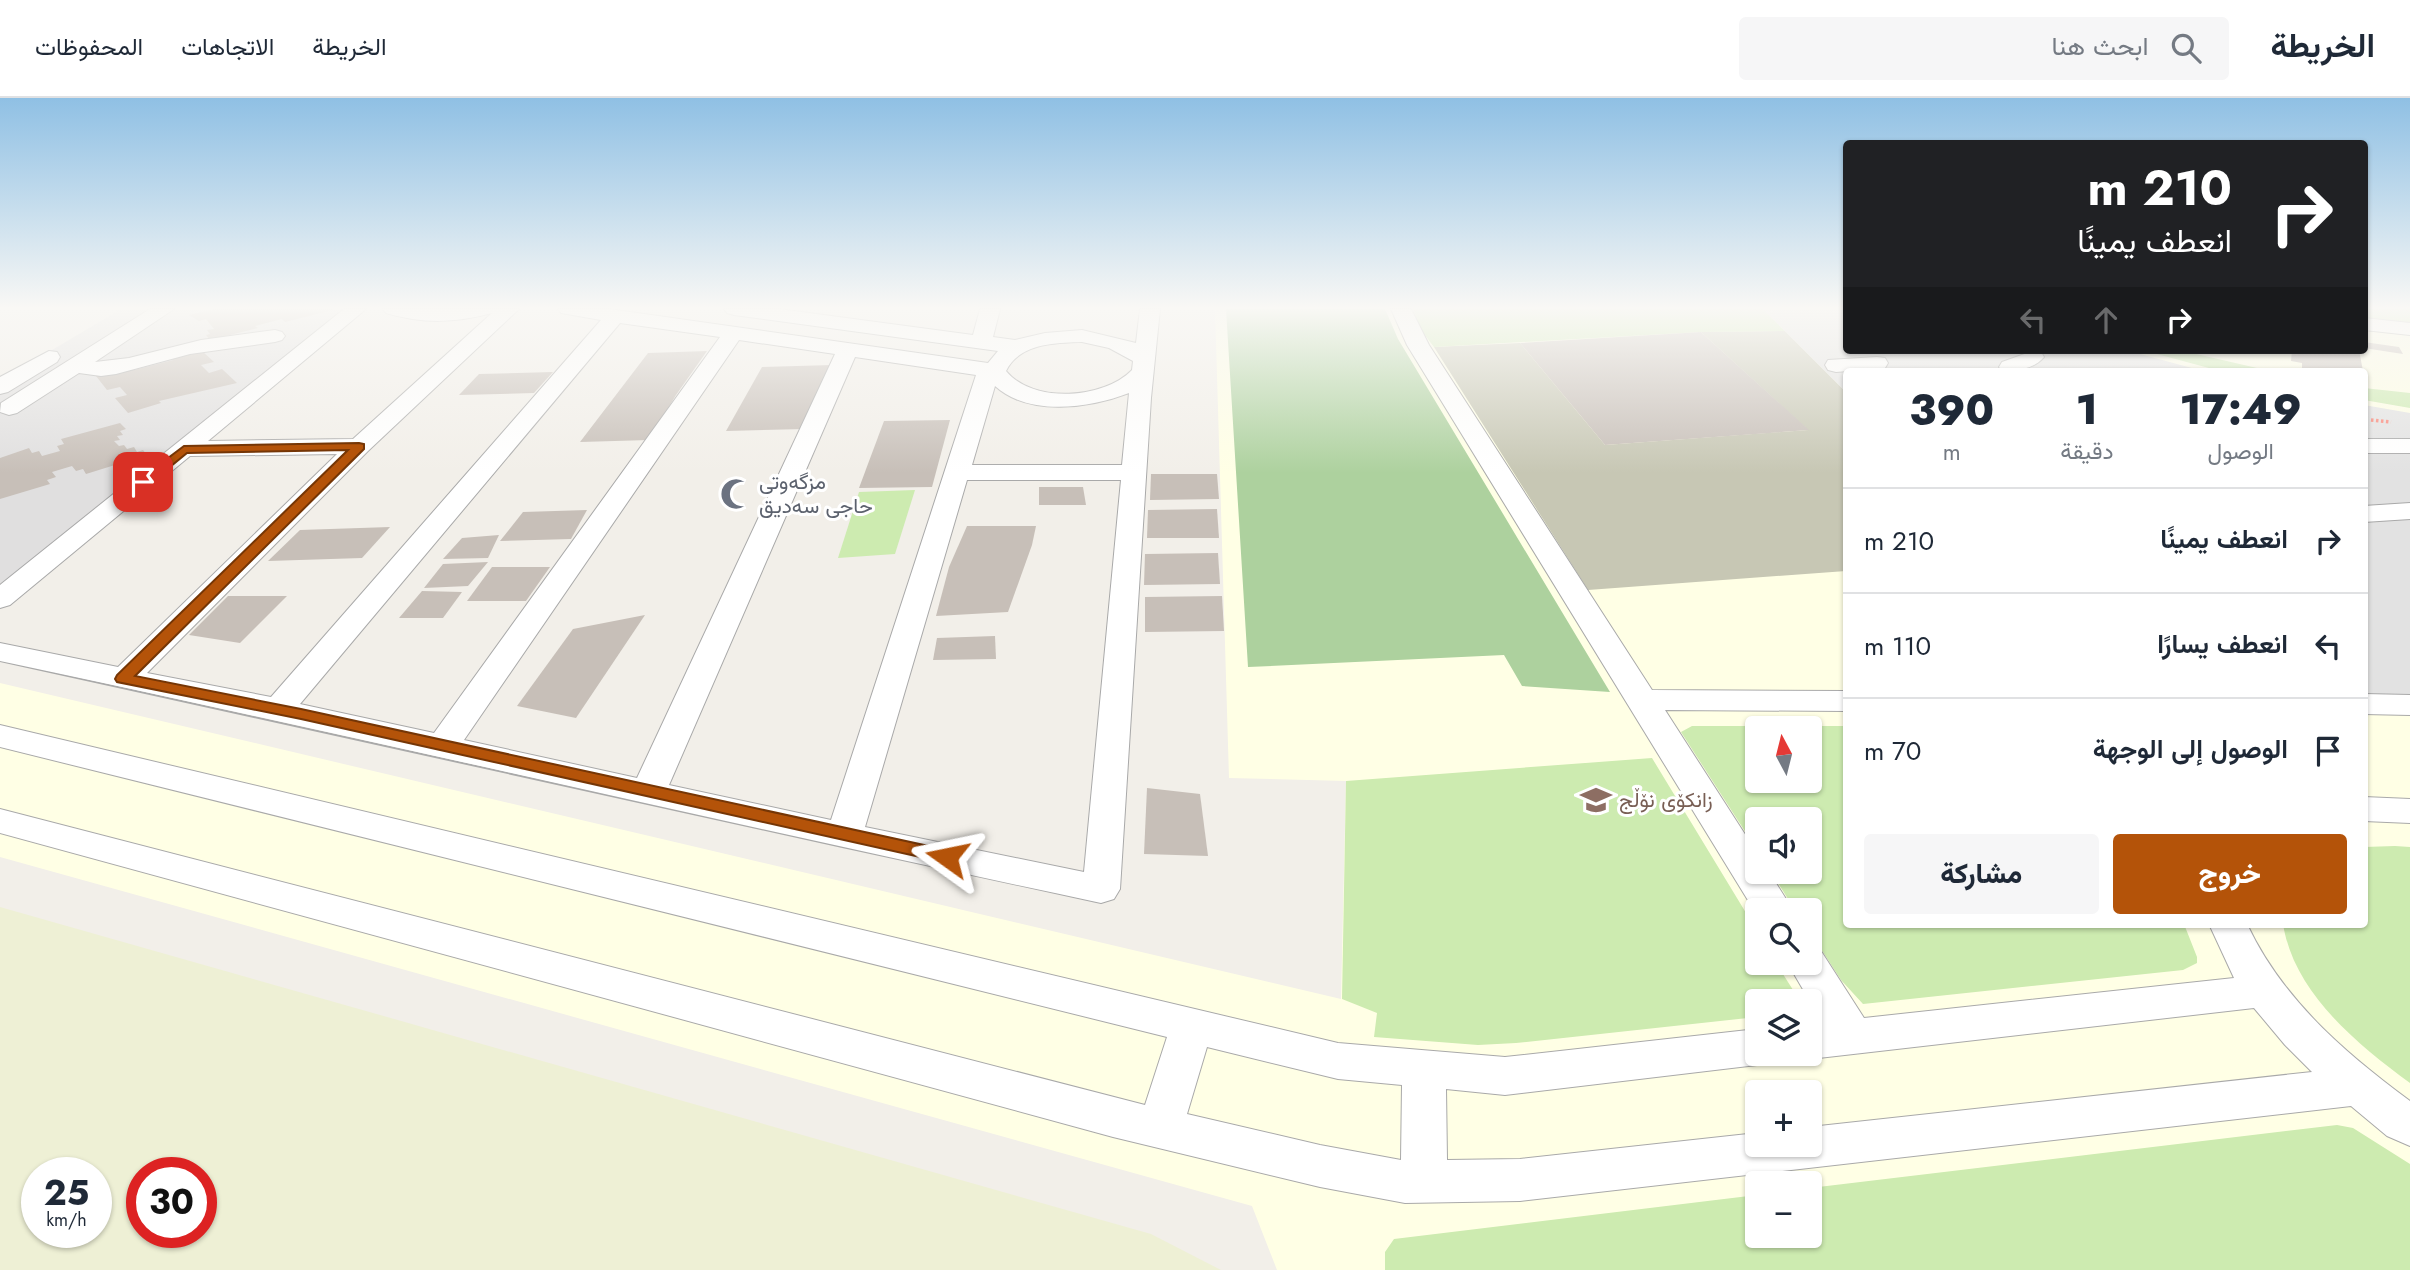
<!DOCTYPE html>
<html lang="ar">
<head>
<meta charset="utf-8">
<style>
  :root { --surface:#fff; --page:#f6f6f7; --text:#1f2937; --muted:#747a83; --line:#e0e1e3; --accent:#b45309 }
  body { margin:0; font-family:Jost,Vazirmatn,sans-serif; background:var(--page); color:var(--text); direction:rtl; height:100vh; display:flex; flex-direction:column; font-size:26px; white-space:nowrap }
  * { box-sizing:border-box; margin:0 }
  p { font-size:23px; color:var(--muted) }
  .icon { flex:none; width:38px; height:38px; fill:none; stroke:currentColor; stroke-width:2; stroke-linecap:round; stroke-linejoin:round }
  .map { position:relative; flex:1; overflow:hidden; direction:ltr }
  .sheet { position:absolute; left:1843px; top:270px; width:525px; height:560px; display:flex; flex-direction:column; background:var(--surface); border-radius:7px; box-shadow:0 2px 5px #0004; direction:rtl }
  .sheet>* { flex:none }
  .hud { position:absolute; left:1843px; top:42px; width:525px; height:214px; border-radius:7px; box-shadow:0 2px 5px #0004; direction:rtl; background:#202124; color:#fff; overflow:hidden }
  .needle { width:46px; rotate:353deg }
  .controls { position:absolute; left:1745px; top:618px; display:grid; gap:14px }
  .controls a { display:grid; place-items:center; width:77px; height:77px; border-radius:7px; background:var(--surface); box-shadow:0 2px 5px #0004; font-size:35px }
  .speed { position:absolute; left:21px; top:1059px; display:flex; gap:14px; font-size:35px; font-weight:700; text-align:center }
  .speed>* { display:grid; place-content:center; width:91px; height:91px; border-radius:50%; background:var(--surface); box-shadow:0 2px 5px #0004; line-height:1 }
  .speed small { font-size:18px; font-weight:400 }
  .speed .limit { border:10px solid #d22; background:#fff; color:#111 }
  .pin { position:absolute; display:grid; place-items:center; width:60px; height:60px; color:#fff; margin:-30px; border-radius:14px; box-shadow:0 4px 10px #0006 }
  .me { position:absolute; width:77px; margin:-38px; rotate:282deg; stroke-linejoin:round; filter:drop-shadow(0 0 5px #0008) }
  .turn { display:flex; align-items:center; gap:24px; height:147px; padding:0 21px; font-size:32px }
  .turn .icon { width:91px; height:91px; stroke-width:2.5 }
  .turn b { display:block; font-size:49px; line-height:60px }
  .lanes { display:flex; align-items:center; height:66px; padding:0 21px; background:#0003; justify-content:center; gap:35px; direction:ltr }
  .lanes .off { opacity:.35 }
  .eta { display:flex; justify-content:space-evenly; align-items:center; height:119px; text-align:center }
  .eta b { font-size:42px; font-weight:800; line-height:49px }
  .cta { display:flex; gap:14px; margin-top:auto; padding:14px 21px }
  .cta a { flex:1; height:80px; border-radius:7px; background:var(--accent); color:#fff; font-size:28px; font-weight:800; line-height:80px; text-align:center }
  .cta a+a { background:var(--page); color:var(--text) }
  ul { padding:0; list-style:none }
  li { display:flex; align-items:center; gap:21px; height:105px; padding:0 21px; border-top:2px solid var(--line) }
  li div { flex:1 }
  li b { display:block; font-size:26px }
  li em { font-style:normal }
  header { display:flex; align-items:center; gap:42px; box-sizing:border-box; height:98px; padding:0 35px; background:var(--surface); border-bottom:2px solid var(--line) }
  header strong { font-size:33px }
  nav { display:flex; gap:38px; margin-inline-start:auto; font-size:24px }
  .search { width:490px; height:63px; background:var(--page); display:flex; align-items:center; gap:18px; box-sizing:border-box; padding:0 24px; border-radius:7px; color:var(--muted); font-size:26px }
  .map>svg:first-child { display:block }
  .residential { fill:#e0dfdf }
  .education { fill:#ffffe5; fill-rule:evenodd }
  .construction { fill:#c7c7b4 }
  .farmland { fill:#eef0d5; fill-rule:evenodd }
  .grass { fill:#cdebb0; fill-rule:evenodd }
  .forest { fill:#add19e }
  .parking { fill:#e2e2e2 }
  .building { fill:#c7bfb8 }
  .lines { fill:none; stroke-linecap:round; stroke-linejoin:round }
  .minor-casing { stroke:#a9a9a9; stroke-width:2 }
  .path { stroke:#fa8072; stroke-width:3.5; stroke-dasharray:2.5 2.5; stroke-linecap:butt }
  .minor { fill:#fff; fill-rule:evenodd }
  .route { fill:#b45309; stroke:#753606; stroke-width:2 }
  .labels { text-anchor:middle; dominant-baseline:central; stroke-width:6; stroke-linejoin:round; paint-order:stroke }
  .worship-label { font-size:21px; fill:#5b616d; stroke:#fff; text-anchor:start }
  .education-label { font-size:21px; fill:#785e54; stroke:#fff; text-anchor:start }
</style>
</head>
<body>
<header>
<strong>الخريطة</strong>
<div class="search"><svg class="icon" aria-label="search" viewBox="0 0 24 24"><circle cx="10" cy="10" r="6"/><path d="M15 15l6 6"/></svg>ابحث هنا</div>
<nav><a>الخريطة</a><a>الاتجاهات</a><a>المحفوظات</a></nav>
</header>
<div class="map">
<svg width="2410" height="1172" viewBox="0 0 2410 1172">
  <rect width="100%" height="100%" fill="#f2efe9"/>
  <path class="residential" d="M121,211H359L0,486V283Z"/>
  <path class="education" d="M1215,211H1846V252H2364V211H2410V1172H1277L1252,1108L0,759V585L1341,901L1346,683L1229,680ZM1846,273H2364V826H1846ZM1757,630H1810V682H1757ZM1757,721H1810V774H1757ZM1757,812H1810V864H1757ZM1757,903H1810V956H1757ZM1757,994H1810V1046H1757ZM1757,1085H1810V1138H1757Z"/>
  <path class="construction" d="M1785,233L1846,294V473L1588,492L1434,249L1520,245L1605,347L1808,332L1701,234Z"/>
  <path class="farmland" d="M0,809L1151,1136L1221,1172H0ZM37,1074H96V1134H37ZM142,1074H201V1134H142Z"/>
  <g class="grass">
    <path d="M1413,211H1763L1785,233L1701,234L1434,249L1421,232Z"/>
    <path d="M2364,211H2410V233L2364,226Z"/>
    <path d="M2142,252H2179L2270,273H2220Z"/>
    <path d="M2364,290L2410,295V310L2364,302Z"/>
    <path d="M915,392L895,456L838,460L859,394Z"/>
    <path d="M1692,628H1846V826H2184L2197,859V865L2183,872L1863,906L1841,882L1810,834V812H1795L1771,774H1810V721H1757V752L1681,634ZM1810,630V682H1757V630Z"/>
    <path d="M1652,660L1757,833V864L1776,865L1800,903H1757V919L1516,945L1478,947L1374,939L1377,915L1342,901L1346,683Z"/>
    <path d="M2395,748L2410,749V985C2357,946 2294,895 2283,826H2364V749Z"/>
    <path d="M2337,1027L2353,1030L2410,1066V1172H1385V1154L1394,1141L1757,1097V1138H1810V1090Z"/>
  </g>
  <path class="forest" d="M1226,211H1385L1398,241L1610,594L1522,588L1504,557L1248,569Z"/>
  <g class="parking">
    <path d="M1763,211H1846V252H2125L2203,273H1846V294Z"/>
    <path d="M2364,307L2410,315V596L2364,597Z"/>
  </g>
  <g class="building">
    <path d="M214,211H333V212L285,224L282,221L255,228L258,230L210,242L206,237L210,236L207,232L214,231L206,221L199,223L189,217Z"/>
    <path d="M1701,234L1809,332L1605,347L1520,245Z"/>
    <path d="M2364,244L2399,249L2403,256L2364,250Z"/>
    <path d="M200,251L214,264L201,267L209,275L222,271L237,285L159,303L161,305L128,315L115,300L127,297L120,289L107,292L96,278L132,270L134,272L173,262L171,260Z"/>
    <path d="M2292,252H2359L2363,273L2302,271V265L2291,263Z"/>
    <path d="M707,253L676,297L649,342L580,344L648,255Z"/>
    <path d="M832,267L804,331L726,333L762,269Z"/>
    <path d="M553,274L534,295L459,297L479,276Z"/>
    <path d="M950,322L932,389L859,390L884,323Z"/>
    <path d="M120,325L126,331L120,333L123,337L117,338L120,342L114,343L119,348L124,347L127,351L134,349L137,354L143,352L147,357L86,376L83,371L76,373L72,368L52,374L56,379L47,382L50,386L0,401V360L29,350L32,355L39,353L42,358L60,353L57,348L64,346L61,341Z"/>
    <path d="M1151,376H1217L1219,401L1150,402Z"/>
    <path d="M1039,389H1083L1086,407H1039Z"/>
    <path d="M1217,411L1219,440H1147L1148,412Z"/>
    <path d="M587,412L571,441L500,443L523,414Z"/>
    <path d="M967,428H1036L1032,447L1008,514L936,518L949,469Z"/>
    <path d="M390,429L362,460L268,463L300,432Z"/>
    <path d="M499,437L488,460L443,461L462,440Z"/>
    <path d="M1218,455L1220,486L1144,487L1145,456Z"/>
    <path d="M488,464L468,488L424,490L443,466Z"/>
    <path d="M492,469H550L526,503H467Z"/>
    <path d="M422,493L462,494L443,520H399Z"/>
    <path d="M228,498H287L240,545L189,537Z"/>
    <path d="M1222,498L1224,533L1145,534V499Z"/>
    <path d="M645,517L576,620L517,608L573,531Z"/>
    <path d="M995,538L996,561L933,562L937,540Z"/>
    <path d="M1147,690L1200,696L1208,758L1144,756Z"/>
  </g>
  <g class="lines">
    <defs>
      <g id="minor">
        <path d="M150,211H174L95,264L129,260L201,242L275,232L282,234L285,238L282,242L275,244L190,256L116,276L101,278L79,275L17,315L9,317L0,314L1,305Z"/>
        <path d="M344,211H366L208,343L353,341L492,215C455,225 423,226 386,215L383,211H496L494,214L497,211H519L368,353L147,575L271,599L601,222L561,215L558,211H609L988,265L998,253L734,217L727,215L724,211H779L973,237L980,211H1000L993,239L1015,242L1045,235L1082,232L1136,245L1140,211H1160L1151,300L1120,791L1114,801L1101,805C733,727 366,640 0,563V545L118,569L337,356L190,358L10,507L0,510V487ZM620,225L720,239L434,635L300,606ZM739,242L835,256L637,680L464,642ZM1082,244L1109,250L1133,263L1132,272C1104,301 1033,306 1006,273C1020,245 1055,245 1082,244ZM855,259L976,277L831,722L669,687ZM995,288C1029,319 1090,310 1129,295L1122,367H972ZM967,382H1121L1084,774L865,729Z"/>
        <path d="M1391,211H1411L1429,247L1652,592L1846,593V613L1665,612L1757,755V774H1769L1793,812H1757V817L1407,247Z"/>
        <path d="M2364,220L2410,225V237L2364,232Z"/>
        <path d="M49,253L57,254L60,259L57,264L8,294L0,296V279Z"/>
        <path d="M2033,253L2041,254L2044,259C2034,271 2017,273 2002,273L1999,269L2002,264Z"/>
        <path d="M1877,259L1885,260L1888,265L1885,270L1836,274L1828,272L1825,267L1828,262Z"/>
        <rect x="2364" y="341" width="46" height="14"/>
        <path d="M2410,405V421L2364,424V408Z"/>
        <path d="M2364,596L2410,597V617L2364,616Z"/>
        <path d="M0,627L1338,945L1505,959L1757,931V956H1775L1772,962L1757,967L1505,997L1446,991L1447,1062L1520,1061L1757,1035V1046H1810V1029L2312,974L2285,947L2254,910L1810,961L1795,956H1810V926L1822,924L1787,864H1810V849L1821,853L1864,920L2234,880L2209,826H2247C2282,901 2345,955 2410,1003V1048L2387,1038L2351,1008L1520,1103L1405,1105L1320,1089L1113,1039L0,735V711L1145,1007L1167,939L0,649ZM1207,949L1338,981L1402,987L1401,1062L1320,1047L1187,1016Z"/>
        <path d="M2364,699L2410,701V725L2364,723Z"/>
      </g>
    </defs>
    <use href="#minor" class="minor-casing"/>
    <path class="path" d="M2371,322L2391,324"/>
    <use href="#minor" class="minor"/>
  </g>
  <linearGradient id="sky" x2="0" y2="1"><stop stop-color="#8fc0e4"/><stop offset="0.56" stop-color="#f9f8f5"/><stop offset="1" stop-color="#f9f8f5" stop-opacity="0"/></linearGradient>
  <rect width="2410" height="375" fill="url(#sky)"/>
  <path class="route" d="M359,345L364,346V351L135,578L301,611L947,752L954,754L956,759L954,764L947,765L301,621L117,584L115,581L117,577L348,352L187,355L148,387H139V382L184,348Z"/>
  <defs>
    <symbol id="mosque-bare" viewBox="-9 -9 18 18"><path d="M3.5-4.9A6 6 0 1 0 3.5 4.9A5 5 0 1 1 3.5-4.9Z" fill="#6b7280" stroke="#fff" stroke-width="2.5" paint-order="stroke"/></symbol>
    <symbol id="university-bare" viewBox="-9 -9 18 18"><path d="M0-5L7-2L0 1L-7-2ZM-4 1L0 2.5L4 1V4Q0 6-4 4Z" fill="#8d6e63" stroke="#fff" stroke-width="2.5" paint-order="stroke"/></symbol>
  </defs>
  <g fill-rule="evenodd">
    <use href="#mosque-bare" x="714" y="374" width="44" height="44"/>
    <use href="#university-bare" x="1574" y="680" width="44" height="44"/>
  </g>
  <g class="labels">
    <g class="worship-label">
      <text x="759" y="384">مزگەوتی<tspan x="759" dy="24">حاجی سەدیق</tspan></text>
    </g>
    <g class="education-label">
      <text x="1619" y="702">زانکۆی نۆڵج</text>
    </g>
  </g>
</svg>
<div class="controls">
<a><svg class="needle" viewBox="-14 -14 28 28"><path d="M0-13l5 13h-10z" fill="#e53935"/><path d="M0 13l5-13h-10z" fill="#747a83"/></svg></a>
<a><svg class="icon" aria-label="sound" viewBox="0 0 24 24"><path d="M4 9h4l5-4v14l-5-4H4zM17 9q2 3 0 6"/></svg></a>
<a><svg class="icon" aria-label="search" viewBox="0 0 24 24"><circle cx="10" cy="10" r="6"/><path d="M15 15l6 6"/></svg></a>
<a><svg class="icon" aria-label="layers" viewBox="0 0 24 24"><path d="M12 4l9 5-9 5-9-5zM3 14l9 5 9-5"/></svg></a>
<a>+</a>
<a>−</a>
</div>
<div class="speed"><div>25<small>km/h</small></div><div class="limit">30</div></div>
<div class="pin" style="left:143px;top:384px;background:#d93025"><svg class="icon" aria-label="arrive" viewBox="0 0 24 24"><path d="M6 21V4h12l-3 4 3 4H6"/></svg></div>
<svg class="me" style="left:947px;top:759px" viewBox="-20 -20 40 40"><path d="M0-17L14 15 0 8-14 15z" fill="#b45309" stroke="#fff" stroke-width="4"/></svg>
<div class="hud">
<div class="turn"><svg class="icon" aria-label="right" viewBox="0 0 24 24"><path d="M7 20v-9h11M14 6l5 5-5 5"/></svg><div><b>210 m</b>انعطف يمينًا</div></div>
<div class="lanes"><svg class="icon off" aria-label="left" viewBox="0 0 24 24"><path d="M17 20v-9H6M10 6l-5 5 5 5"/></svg><svg class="icon off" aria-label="ahead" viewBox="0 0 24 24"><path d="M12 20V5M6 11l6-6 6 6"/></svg><svg class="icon" aria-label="right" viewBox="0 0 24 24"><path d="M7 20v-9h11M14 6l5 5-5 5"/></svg></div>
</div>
<section class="sheet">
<div class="eta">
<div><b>17:49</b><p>الوصول</p></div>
<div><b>1</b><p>دقيقة</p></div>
<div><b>390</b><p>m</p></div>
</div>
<ul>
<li><svg class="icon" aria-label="right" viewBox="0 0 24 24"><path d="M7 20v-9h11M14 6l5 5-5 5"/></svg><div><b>انعطف يمينًا</b></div><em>210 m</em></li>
<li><svg class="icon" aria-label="left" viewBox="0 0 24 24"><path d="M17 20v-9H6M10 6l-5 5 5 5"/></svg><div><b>انعطف يسارًا</b></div><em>110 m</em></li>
<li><svg class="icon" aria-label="arrive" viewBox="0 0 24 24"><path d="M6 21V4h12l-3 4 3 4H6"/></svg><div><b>الوصول إلى الوجهة</b></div><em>70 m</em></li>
</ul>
<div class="cta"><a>خروج</a><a>مشاركة</a></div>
</section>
</div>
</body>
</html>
